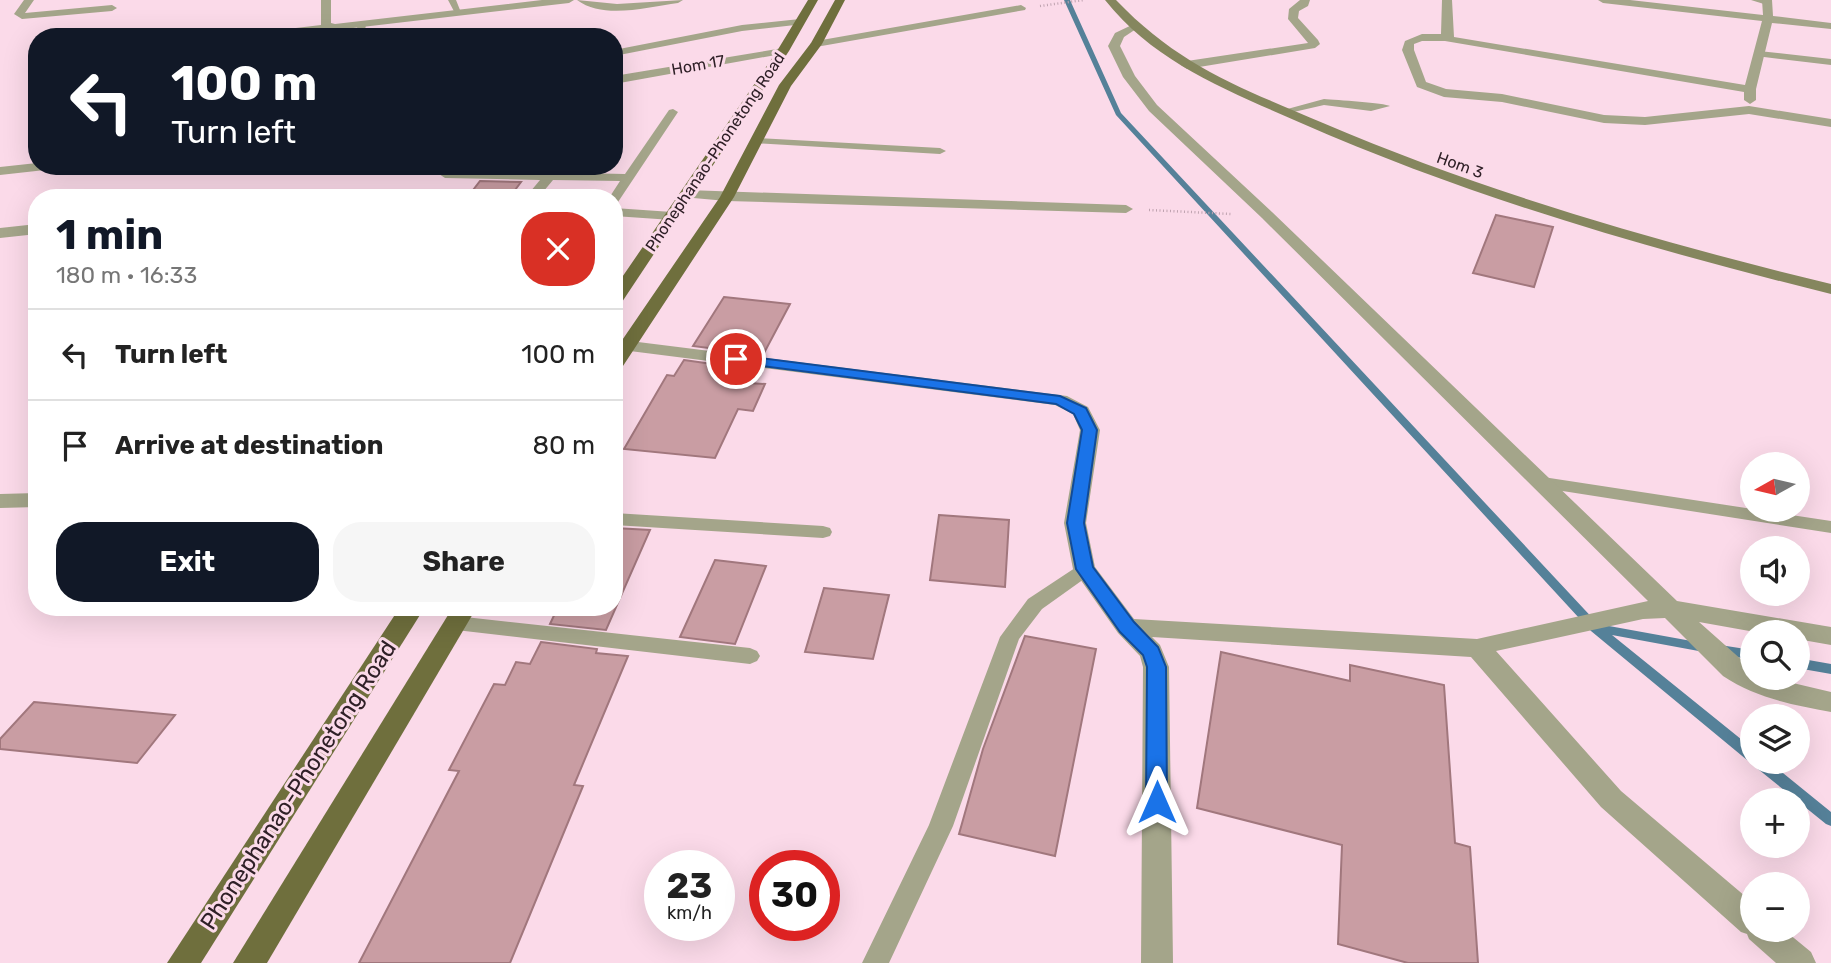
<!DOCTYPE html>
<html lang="en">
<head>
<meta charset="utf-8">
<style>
  :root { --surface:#fff; --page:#f6f6f6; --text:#222; --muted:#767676; --line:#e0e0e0; --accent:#111827 }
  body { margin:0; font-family:Rubik,sans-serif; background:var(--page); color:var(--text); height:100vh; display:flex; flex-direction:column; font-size:26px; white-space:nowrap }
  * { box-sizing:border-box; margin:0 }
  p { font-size:23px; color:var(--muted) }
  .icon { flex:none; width:38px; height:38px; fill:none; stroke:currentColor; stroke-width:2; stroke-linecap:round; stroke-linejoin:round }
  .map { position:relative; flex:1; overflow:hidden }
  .details { position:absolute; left:28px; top:189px; width:595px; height:427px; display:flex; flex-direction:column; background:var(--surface); border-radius:28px; box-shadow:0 7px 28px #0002 }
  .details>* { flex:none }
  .guide { position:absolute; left:28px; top:28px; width:595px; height:147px; border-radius:28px; box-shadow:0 7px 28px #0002; background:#111827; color:#fff; overflow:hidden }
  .needle { width:46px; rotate:262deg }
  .tools { position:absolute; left:1740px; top:452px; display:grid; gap:14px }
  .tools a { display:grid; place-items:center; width:70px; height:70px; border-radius:50%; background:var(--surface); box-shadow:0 7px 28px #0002; font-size:35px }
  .speed { position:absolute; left:644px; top:850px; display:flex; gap:14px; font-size:35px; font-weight:700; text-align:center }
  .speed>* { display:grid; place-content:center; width:91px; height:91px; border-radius:50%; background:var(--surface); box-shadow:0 7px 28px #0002; line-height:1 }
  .speed small { font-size:18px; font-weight:400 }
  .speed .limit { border:10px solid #d22; background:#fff; color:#111 }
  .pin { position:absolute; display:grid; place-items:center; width:60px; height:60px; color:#fff; margin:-30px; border:4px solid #fff; border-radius:50%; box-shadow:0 2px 7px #0007 }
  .me { position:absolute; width:77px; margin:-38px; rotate:0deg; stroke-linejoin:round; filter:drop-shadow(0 0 5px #0008) }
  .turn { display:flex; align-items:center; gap:24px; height:147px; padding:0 28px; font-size:32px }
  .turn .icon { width:91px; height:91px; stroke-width:2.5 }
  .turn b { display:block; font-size:49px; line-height:60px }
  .round { display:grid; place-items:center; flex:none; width:74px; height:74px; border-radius:28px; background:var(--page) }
  .head { display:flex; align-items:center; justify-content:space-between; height:119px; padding:0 28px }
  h1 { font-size:42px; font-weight:700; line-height:52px; color:var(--accent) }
  .primary-button { display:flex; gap:14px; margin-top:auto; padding:14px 28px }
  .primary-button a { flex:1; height:80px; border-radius:28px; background:var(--accent); color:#fff; font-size:28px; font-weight:700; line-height:80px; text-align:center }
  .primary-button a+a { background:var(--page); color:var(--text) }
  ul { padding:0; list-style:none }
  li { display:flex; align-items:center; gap:21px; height:91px; padding:0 28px; border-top:2px solid var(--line) }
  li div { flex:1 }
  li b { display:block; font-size:26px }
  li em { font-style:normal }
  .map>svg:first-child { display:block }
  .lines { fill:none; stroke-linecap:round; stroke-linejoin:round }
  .stream { fill:#558199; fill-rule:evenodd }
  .building { fill:#c99da3; stroke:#a1777d; stroke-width:2 }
  .path { stroke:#bea2af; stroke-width:2.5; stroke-dasharray:1 2.5; stroke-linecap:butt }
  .lane { fill:#a4a58a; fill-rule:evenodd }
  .street { fill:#a4a58a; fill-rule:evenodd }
  .secondary { fill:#85865e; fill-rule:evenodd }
  .primary { fill:#6f6f3d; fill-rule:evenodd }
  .route { fill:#1a73e8; stroke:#114b97; stroke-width:2 }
  .labels { text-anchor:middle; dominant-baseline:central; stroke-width:6; stroke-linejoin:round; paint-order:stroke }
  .far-street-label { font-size:16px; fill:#2f2027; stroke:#fbdae9 }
  .near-street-label { font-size:23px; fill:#2f2027; stroke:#fbdae9 }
</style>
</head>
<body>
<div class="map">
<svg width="1831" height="963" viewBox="0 0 1831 963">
  <rect width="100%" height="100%" fill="#fbdae9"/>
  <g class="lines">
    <g class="stream">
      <path d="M1064,0H1070L1121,113L1598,624L1708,644L1710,647L1708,650L1704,652L1612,635L1752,748V761H1768L1831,812V826L1826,824L1753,765L1751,761L1747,760L1591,631L1116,115Z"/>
      <path d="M1720,645L1752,650V660L1716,653L1714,650L1716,647Z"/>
      <path d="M1797,658L1831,664V674L1797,668Z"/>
    </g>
  </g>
  <g class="building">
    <path d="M480,181L521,182L509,198H467Z"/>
    <path d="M1496,215L1553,227L1534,287L1473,273Z"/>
    <path d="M724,297L790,304L763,355L693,346Z"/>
    <path d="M684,360L755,370L748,383L765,384L753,411L738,409L715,458L624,449L667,375L674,376Z"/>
    <path d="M939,515L1009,520L1005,587L930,580Z"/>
    <path d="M614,528L650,530L606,630L550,624L558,607H614Z"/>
    <path d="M715,560L766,566L735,644L680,637Z"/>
    <path d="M824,588L889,595L873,659L805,652Z"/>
    <path d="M1025,636L1096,649L1055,856L959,834L983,749Z"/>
    <path d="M541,642L597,649L596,653L628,656L574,785L583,786L510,963H359L459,771L449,770L494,684L505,685L516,662L530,664Z"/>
    <path d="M1221,652L1350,681V665L1444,685L1455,843L1470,847L1478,963H1408L1338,944L1342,845L1197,808Z"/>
    <path d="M34,702L175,715L137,763L0,749V739Z"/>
  </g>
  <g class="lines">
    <g class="path">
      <path d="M1040,6L1084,0"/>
      <path d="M1149,210L1231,214"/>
    </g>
    <g class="lane">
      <path d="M448,0H456L462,15H456Z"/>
      <path d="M1751,0H1769L1771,2L1767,5Z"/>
      <path d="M359,22L366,24L364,37H354Z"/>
      <path d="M1759,51L1831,59V65L1756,56L1754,54Z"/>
      <path d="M1324,99C1336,100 1385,103 1390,106L1371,111L1324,105L1285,114L1280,111Z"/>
      <path d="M673,109L678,112L618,202L614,203V198H609L620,181L553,180L538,198H525L540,180L445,178L439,174L445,170L625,174L669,110Z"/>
      <path d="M757,138L940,148L946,151L940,154L753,143L751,141Z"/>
      <path d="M614,208L672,212L678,216L672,220L614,216Z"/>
      <path d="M1543,477L1831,521V533L1537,487L1534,483L1537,479Z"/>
      <path d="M614,513L823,526L830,528L832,532L830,536L823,538L614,525Z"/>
      <path d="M1084,562L1091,564L1094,569L1091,574L1042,609L1019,639L953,826L889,963H862L929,825L1000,637L1028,599Z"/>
      <path d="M456,616L750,648L757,651L760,656L757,661L750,664L456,630L449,628L446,623L449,618Z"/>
    </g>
    <g class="street">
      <path d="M24,0H34L25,13L112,5L117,8L112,11L22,19L14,14Z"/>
      <path d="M321,0H331V23L335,24L542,0H574L569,3L276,37H240L245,34L321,25Z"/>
      <path d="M577,0L617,4L683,0L678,3C647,7 604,20 577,0Z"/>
      <path d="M1300,0H1310L1308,6L1299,11L1298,18L1318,40L1320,44L1315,48L1187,69L1181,65L1187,61L1308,43L1288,19L1289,9Z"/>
      <path d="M1442,0H1452L1454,37L1745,85L1762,21L1603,3L1598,0H1630L1763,15L1762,0H1772L1773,16L1831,23V29L1772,23L1756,89V100L1750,104L1744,100V92L1445,41H1422L1414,44V50L1426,82L1446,89L1502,94L1604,115L1645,117L1749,106L1831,119V127L1749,114L1645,125L1604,123L1502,102L1444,97L1417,87L1402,50L1405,41L1422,34H1441Z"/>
      <path d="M1021,5L1026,8L1025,10L816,47L810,44L816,41Z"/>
      <path d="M800,19L804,20V24L742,31L614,56V50L742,25Z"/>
      <path d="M1134,24L1139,27L1124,37L1120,46L1135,76L1157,105L1272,212L1677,601L1831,627V645L1797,639V632H1755L1699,622L1752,669V677H1768L1831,692V712C1793,705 1756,698 1723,676L1665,618L1643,619L1496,651L1621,791L1752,902V929H1783L1811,952L1816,963H1776L1749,939L1747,934L1741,932L1601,807L1471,657L1152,637L1160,645L1169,667L1173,963H1141L1143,667L1140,656L1118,633L1073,569L1064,523L1080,430L1073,414L1055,405L614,349V339L1067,396L1088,407L1100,430L1086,523L1095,567L1134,619L1477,639L1648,601L1262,218L1149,111L1123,77L1108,46L1115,33Z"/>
      <path d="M783,48L787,49V53L614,84V76Z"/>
      <path d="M37,163V166H52L45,170L0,175V167Z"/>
      <path d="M687,190L1126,205L1133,209L1126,213L727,201L682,197L680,194L682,191Z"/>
      <path d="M37,224V234L0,238V228Z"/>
      <path d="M37,493V507L0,508V494Z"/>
    </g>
    <path class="secondary" d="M1105,0H1116C1179,66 1241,88 1323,123C1487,193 1658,242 1831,284V294C1650,249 1472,198 1301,123C1229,91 1156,64 1105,0Z"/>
    <g class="primary">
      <path d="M808,0H818L789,51L622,302L614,307V289L777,51Z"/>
      <path d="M835,0H845L822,44L791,86L734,197L623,366L614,371V352L720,197L779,85L811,43Z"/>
      <path d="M400,607H425L201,963H167Z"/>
      <path d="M453,607H477L267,963H233Z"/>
    </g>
  </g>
  <path class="route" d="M736,355L1060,396L1086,408L1097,430L1084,523L1093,567L1134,622L1158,647L1166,667L1167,802L1164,808L1157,811L1149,808L1146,802L1147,667L1143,655L1120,632L1076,569L1067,523L1082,430L1074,414L1056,404L731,362V356Z"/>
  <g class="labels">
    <g class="far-street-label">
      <text transform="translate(698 65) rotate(-10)">Hom 17</text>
      <text transform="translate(715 152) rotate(-56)">Phonephanao-Phonetong Road</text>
      <text transform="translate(1460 165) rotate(20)">Hom 3</text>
    </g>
    <g class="near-street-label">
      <text transform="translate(298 785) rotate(-57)">Phonephanao-Phonetong Road</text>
    </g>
  </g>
</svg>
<div class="tools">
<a><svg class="needle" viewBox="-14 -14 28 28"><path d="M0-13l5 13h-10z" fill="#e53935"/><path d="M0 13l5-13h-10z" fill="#767676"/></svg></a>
<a><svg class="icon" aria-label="sound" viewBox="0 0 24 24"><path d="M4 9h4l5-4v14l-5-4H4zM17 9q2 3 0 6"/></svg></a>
<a><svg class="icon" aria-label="search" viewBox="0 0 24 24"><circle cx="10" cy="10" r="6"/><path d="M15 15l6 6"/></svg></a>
<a><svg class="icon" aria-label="layers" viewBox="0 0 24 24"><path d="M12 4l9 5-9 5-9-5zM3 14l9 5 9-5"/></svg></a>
<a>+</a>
<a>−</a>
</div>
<div class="speed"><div>23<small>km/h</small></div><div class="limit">30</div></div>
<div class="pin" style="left:736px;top:359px;background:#d93025"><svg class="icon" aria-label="arrive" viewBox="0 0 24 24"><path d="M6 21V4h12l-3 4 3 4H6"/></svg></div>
<svg class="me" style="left:1157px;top:802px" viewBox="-20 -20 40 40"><path d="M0-17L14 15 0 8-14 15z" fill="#1a73e8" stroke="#fff" stroke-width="4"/></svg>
<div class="guide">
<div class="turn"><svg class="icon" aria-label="left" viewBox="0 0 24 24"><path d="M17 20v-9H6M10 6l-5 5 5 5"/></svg><div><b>100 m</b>Turn left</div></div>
</div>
<section class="details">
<div class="head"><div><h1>1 min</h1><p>180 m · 16:33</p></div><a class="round" style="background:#d93025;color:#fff"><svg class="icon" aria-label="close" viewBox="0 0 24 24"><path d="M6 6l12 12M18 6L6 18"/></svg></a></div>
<ul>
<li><svg class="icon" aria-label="left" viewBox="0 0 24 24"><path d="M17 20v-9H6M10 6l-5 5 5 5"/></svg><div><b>Turn left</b></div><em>100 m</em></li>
<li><svg class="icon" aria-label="arrive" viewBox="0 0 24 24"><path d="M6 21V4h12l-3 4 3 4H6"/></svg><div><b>Arrive at destination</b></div><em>80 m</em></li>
</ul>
<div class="primary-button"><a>Exit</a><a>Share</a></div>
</section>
</div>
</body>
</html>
